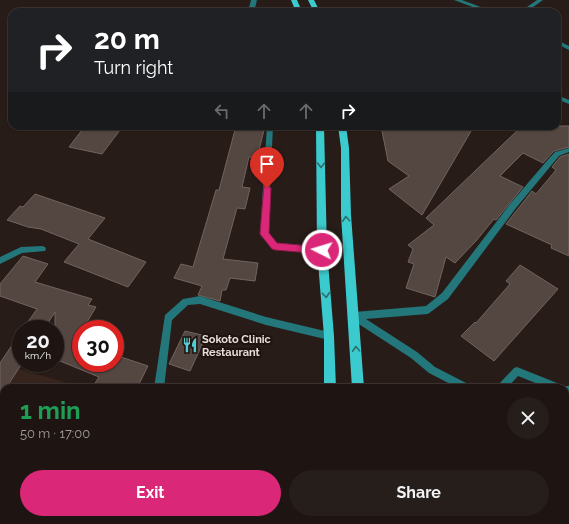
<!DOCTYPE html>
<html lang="en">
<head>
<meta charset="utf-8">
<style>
  :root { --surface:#1e1512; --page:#261e1b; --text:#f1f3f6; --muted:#a19f9f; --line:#3c3432; --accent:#db2777 }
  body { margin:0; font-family:Raleway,sans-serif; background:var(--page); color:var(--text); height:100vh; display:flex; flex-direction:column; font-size:15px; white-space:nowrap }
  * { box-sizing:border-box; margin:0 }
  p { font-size:13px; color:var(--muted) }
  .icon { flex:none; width:22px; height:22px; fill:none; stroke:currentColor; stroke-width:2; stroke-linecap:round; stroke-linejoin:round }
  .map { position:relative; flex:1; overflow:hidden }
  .drawer { position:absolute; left:0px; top:384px; width:569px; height:140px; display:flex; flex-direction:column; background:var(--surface); border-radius:12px 12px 0 0; box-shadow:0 1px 3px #0004,0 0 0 1px var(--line) }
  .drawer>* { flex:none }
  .top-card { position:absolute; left:8px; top:8px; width:553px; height:122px; border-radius:12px; box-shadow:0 1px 3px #0004,0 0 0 1px var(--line); background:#202124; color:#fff; overflow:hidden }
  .speed { position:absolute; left:12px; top:320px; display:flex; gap:8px; font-size:20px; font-weight:700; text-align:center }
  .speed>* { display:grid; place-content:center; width:52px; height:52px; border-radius:50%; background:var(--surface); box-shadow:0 1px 3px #0004,0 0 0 1px var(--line); line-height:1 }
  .speed small { font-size:10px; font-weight:400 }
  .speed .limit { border:6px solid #d22; background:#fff; color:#111 }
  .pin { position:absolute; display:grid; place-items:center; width:34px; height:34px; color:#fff; margin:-41px -17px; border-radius:50% 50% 50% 0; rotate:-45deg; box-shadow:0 0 4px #0007 }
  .pin .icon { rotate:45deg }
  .me { position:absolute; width:44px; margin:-22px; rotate:275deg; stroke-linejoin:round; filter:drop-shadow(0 0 3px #0008) }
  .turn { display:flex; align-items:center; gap:14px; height:84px; padding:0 20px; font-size:18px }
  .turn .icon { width:52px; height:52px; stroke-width:2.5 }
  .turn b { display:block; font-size:28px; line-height:34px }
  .lanes { display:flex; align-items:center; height:38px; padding:0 20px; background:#0003; justify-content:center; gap:20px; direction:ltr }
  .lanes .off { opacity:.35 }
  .round { display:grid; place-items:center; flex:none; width:42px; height:42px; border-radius:21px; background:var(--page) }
  .summary { display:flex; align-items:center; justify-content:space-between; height:68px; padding:0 20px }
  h1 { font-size:24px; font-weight:700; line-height:30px; color:#1e9e55 }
  .cta { display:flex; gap:8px; margin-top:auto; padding:8px 20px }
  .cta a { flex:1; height:46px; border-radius:24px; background:var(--accent); color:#fff; font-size:16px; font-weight:700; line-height:46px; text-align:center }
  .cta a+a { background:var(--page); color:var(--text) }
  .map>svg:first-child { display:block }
  .built { fill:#36241d }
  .building { fill:#544742; stroke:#72635e }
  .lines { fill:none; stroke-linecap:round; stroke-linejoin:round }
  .minor { fill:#237679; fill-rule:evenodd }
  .primary { fill:#3bcace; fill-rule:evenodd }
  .oneway { stroke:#2d6e6e }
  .route { fill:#db2777; stroke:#8e194d }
  .labels { text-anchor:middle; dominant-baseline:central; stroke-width:4; stroke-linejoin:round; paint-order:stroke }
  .poi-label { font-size:11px; font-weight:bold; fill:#e6ddda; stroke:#1f130f; text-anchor:start }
</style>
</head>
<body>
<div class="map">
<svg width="569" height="524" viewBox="0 0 569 524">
  <rect width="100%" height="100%" fill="#281c18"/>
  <path class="built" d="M0,363L84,388H4V520H80L78,524H0Z"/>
  <g class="building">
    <path d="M85,126H123L102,154L69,147Z"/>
    <path d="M236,126H265L257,158L249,157L242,187L250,188L245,209L237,208L223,259L258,263L255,281L230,278L226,290H222L220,301L198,295L202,286L174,278L181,264L193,267L216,190H219Z"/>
    <path d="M381,126H474L422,215L389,189L409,176L388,161Z"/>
    <path d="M522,126H569V147L554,151L543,163L523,153L500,176L523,187L496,220L494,219L476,241L455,263L446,257L435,297L406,288L414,264L408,262L413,249L408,245L434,225L426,218Z"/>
    <path d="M569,154V256L551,248L552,245L506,224L532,191L536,194L556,170L552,167L560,157Z"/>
    <path d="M35,194L105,218L88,239L146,262L128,287L64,262L79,244L41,229L28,227L7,220L20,206L23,207Z"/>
    <path d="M23,256L48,264L35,282L92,299L88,305L96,307L83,329H81V363H115V355L148,366L137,388H92L99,377L55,359V312L44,329H23L37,309L0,296V284Z"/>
    <path d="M520,265L558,289L494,361L461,336L475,322L476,323L510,284L506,281Z"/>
    <path d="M185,331L206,336L190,371L169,364Z"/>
    <path d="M21,332V365L6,388H4L0,397V363Z"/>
  </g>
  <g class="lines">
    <g class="minor">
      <path d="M251,0H257L254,12H248Z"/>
      <path d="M454,0H462L494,12H486Z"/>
      <path d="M537,0H543L526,12H520Z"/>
      <path d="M557,40L569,46V50L557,44Z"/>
      <path d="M557,95L569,100V104L557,99Z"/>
      <path d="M267,126H273L268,233L277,243L322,247L325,248L326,250L325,252L322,253L275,249L272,248L260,234Z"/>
      <path d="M569,148V152L559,156L516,208L448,299L428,314L366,319L417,352L435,367L470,385L472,388H458L429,373L411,358L351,319L350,316L351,313L354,312L426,306L442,293L510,204L545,163L555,152Z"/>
      <path d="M42,246L45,247L46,249L45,251L22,253L0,264V257L21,247Z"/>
      <path d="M200,296L266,317L329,332L332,333L333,336L332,339L329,340L266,325L200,304L188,305L172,320L164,388H154L165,315L183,299Z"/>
      <path d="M517,367L562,385L563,386H569V396L565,395V388H548L518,376L507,388H496L498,385L514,368Z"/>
      <path d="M100,520H111L110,524H99Z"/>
    </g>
    <g class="primary">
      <path d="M291,0H297L302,12H296Z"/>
      <path d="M308,0H314L320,12H314Z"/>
      <path d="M316,126H324L327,250L334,336L336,388H324V336L317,250Z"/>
      <path d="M338,126H346L349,148L351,215L364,388H352L341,215V148Z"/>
      <rect x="327" y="520" width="14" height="4"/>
      <rect x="359" y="520" width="14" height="4"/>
    </g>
  </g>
  <defs><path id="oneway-chevron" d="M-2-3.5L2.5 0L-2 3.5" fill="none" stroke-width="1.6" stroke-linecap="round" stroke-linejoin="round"/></defs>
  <g class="oneway">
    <use href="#oneway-chevron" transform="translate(321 165) rotate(90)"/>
    <use href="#oneway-chevron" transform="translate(346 219) rotate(-94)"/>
    <use href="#oneway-chevron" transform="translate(326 295) rotate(85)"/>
    <use href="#oneway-chevron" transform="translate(356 349) rotate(-93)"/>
  </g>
  <path class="route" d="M264,185H267L271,188L269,233L277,243L322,247L326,250L325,253L322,254L275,250L272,249L260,234Z"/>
  <defs>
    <symbol id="restaurant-bare" viewBox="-9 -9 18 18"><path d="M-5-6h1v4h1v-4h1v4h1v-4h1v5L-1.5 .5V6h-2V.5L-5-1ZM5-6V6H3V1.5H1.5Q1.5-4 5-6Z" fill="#52ccd0" stroke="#1f130f" stroke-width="2.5" paint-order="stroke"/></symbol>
  </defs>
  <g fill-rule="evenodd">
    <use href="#restaurant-bare" x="179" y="334" width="22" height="22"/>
  </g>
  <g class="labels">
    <g class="poi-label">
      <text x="202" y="339">Sokoto Clinic<tspan x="202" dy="13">Restaurant</tspan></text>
    </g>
  </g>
</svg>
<div class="speed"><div>20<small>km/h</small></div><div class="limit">30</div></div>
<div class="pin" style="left:267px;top:188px;background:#d93025"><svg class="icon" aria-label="arrive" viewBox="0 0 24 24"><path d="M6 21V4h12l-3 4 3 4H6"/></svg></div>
<svg class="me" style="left:322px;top:250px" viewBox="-20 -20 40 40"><circle r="17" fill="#db2777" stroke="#fff" stroke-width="3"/><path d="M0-11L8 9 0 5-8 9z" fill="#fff"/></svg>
<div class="top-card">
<div class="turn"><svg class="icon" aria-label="right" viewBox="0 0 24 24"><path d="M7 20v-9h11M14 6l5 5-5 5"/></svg><div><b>20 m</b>Turn right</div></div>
<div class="lanes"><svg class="icon off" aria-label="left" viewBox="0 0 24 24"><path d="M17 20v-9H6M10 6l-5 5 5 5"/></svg><svg class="icon off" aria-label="ahead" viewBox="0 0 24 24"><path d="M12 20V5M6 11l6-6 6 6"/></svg><svg class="icon off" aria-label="ahead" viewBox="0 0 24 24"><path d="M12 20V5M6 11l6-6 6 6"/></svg><svg class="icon" aria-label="right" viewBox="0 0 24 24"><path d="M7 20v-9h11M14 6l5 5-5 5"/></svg></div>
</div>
<section class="drawer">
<div class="summary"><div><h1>1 min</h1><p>50 m · 17:00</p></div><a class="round"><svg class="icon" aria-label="close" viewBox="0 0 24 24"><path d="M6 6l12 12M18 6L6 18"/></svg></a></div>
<div class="cta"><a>Exit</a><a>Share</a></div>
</section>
</div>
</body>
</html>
